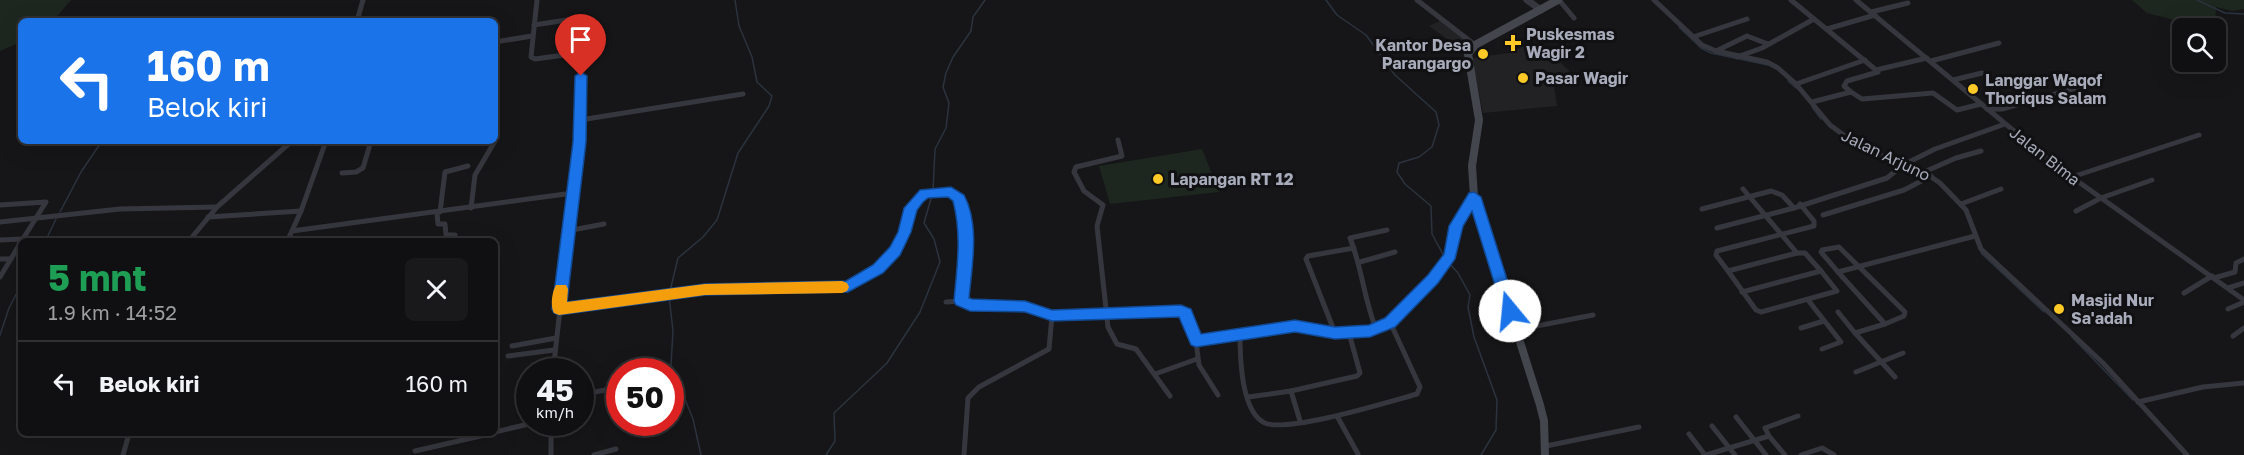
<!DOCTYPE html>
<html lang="id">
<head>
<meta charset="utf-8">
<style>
  :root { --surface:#101012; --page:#19191b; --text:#f1f3f6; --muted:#9c9d9f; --line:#303032 }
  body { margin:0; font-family:"Golos Text",sans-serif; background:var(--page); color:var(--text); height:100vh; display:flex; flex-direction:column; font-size:22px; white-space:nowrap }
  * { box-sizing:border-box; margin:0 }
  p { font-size:20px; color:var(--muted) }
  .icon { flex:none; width:33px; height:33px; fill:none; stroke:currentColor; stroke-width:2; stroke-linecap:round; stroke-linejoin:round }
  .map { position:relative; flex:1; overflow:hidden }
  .sheet { position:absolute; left:18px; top:238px; width:480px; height:198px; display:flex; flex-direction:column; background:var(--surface); border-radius:9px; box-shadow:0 6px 24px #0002,0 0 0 2px var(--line) }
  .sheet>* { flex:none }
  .banner { position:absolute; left:18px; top:18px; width:480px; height:126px; border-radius:9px; box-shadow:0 6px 24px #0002,0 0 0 2px var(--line); background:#1a73e8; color:#fff; overflow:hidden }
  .tools { position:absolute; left:2172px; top:18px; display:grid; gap:12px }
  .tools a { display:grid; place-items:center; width:54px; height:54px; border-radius:9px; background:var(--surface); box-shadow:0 6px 24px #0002,0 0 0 2px var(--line); font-size:30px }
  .speed { position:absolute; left:516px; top:358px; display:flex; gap:12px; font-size:30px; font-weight:700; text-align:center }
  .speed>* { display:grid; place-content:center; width:78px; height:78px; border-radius:50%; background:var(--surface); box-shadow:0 6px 24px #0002,0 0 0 2px var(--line); line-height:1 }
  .speed small { font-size:15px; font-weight:400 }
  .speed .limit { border:9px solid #d22; background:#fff; color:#111 }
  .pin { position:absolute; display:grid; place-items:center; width:51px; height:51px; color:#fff; margin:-62px -26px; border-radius:50% 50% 50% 0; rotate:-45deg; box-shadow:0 0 6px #0007 }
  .pin .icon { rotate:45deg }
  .me { position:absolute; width:66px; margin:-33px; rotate:343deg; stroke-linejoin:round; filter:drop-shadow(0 0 4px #0008) }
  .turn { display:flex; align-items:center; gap:21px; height:126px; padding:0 30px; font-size:27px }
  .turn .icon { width:78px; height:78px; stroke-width:2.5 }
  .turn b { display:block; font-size:42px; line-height:51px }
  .round { display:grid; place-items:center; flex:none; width:63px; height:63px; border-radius:9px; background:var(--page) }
  .head { display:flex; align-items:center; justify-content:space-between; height:102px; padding:0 30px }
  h1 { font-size:36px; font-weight:700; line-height:45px; color:#1e9e55 }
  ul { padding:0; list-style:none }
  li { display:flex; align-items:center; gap:18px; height:84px; padding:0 30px; border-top:2px solid var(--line) }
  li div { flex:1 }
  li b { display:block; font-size:22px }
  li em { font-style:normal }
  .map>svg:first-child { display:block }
  .built { fill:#222225 }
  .green { fill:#1d271f }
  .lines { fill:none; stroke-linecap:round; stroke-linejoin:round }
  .stream { stroke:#2b333e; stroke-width:1.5 }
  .minor { stroke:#36373e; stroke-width:5 }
  .tertiary { stroke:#36373e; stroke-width:7 }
  .secondary { stroke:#44464e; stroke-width:8 }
  .route { fill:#1a73e8; stroke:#114b97; stroke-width:1.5 }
  .slow { fill:#f59e0b }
  .poi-dot { fill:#ffc927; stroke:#111113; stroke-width:2 }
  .labels { text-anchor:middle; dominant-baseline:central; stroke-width:6; stroke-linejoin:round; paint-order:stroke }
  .poi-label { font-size:16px; font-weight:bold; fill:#a7abba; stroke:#111113; text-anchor:start }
  .street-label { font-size:16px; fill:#a7abba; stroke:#111113 }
</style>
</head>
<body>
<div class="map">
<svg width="2244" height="455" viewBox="0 0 2244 455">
  <rect width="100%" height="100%" fill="#161618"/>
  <g class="built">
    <path d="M1442,20L1471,44L1464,51L1429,26Z"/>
    <path d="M1530,43L1547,49L1569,71V87L1554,86L1557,106L1483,113L1472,58L1509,53Z"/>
  </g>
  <g class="green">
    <path d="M0,0H71L53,21H21V42L0,51Z"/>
    <path d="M2132,0H2244V9L2232,11L2216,7L2215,28H2206L2147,13Z"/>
    <path d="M1202,149L1219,192L1110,204L1099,166Z"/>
  </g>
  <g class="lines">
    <g class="stream">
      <path d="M1326,0L1337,15L1366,35L1395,75L1436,112L1439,125L1432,147L1419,157L1399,163L1397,172L1405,184L1431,206L1432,234L1445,258"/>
      <path d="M2197,0L2225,13L2244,14"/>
      <path d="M1679,27L1701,48L1711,53L1768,65"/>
      <path d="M1788,81L1796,88"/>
      <path d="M1812,107L1821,119"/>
      <path d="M933,191L935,149L946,128L949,103L943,87L946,73L953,57L971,31L973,17L985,0"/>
      <path d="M60,212L81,172L102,141"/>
      <path d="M45,242L56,219"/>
      <path d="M1981,253L2044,312"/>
      <path d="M1448,262L1458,273L1470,295L1468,307L1474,337L1497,400L1496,430L1481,455"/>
      <path d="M670,291L678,258L703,237L717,220L738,153L769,106L772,96L757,82L752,57L739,26L735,0"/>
      <path d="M669,296L673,331L671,365L693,419L701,455"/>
      <path d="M0,335L9,308L21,285"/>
      <path d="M2072,337L2133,400"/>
      <path d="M826,455L835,441L834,413L887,363L920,312L940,262L934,239L924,223L932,195"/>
    </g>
    <g class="minor">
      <path d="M537,0L531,57L535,59L579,53L581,55L579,142L573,193"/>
      <path d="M1417,0L1475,45"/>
      <path d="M1559,0L1574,18"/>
      <path d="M1654,0L1702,45L1716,51L1767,62L1778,68L1796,84L1830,125L1849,139L1891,160L1924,172L1940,183L1966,210L1981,249L2103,363L2187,455"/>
      <path d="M1791,0L1876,70L1927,58"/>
      <path d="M1856,0L2055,165L2244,300"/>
      <path d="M1871,12L1908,3"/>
      <path d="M357,21L363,0"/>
      <path d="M534,25L580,18L581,43"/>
      <path d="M1827,29L1875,15"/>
      <path d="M1693,37L1747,19"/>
      <path d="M495,42L532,36"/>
      <path d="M1716,51L1747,36L1768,44"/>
      <path d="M1737,57L1762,48L1814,19"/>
      <path d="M1931,61L1999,43"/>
      <path d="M1953,80L1982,73"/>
      <path d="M1796,84L1865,60"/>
      <path d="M1851,92L1844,86L1847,81L1878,72L1877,70"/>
      <path d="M1812,102L1851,92L1862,99L1933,93L1957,110L1981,104"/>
      <path d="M1987,109H2002L2090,84"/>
      <path d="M580,120L743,94"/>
      <path d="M1118,140L1122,156L1076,167L1074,172L1084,191L1103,205L1097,226L1108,327L1117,344L1136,349L1170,396"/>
      <path d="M325,143L344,141"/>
      <path d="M1924,172L1956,158L1981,151"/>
      <path d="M342,173L356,172L363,168L371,141"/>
      <path d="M2072,177L2199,135"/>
      <path d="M1961,204L2001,189"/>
      <path d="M0,205L46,202L21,242"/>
      <path d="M471,208L475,175L495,141"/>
      <path d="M1702,209L1771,191L1782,195L1794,208"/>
      <path d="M2076,211L2101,198L2152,180"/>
      <path d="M440,212L445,172L468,166"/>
      <path d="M437,213L438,224H445L446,235H455"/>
      <path d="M1823,215L1904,190L1931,176"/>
      <path d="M208,217L301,211"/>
      <path d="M0,222L120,209L217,207"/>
      <path d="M1717,228L1794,208L1887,178L1903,165L1935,149L2005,124"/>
      <path d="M292,231L573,193L553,372"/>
      <path d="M567,231L604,224"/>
      <path d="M0,240L23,239"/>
      <path d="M188,242L217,207L292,141"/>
      <path d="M287,242L301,211L326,141"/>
      <path d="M1797,253L1728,271L1756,310L1761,312L1837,291L1821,271"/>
      <path d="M0,259H11"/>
      <path d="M1360,262L1395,252"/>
      <path d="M1728,271L1716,255L1717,251L1814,226V221L1800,204"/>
      <path d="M1838,272L1821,252L1822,250L1839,247L1905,312L1904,316L1885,324"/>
      <path d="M0,277L21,242"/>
      <path d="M2214,278L2235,272L2236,263L2244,259"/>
      <path d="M2228,288L2244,283"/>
      <path d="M1742,292L1821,271L1805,253H1797L1743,189"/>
      <path d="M2184,293L2212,276"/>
      <path d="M1808,300L1841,342L1822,349"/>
      <path d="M946,302L961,301L970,305L989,307H1025L1052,316L1181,311L1186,315L1196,341L1295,326L1349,333L1383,326L1433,279L1450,255L1456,226L1474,197"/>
      <path d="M559,309L705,290L848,287L878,269L895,251L904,232L910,208L925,193L951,192L959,198L964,236L961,301"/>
      <path d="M2228,309L2244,302"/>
      <path d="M1838,312L1855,333"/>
      <path d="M1801,328L1824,321"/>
      <path d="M1376,329C1364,299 1362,268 1350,238L1387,230"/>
      <path d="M1516,330L1593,315"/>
      <path d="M1335,333L1306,259L1308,256L1354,248"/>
      <path d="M1240,335C1240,358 1241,409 1263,422C1282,435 1391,401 1417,394L1420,387L1390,322"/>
      <path d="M2233,336L2244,328"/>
      <path d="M1196,341L1199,365L1218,395"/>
      <path d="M512,346L556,338"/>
      <path d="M508,356L554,350"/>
      <path d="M1856,372L1903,353"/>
      <path d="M1155,374L1197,359"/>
      <path d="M1895,377L1855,333L1885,324L1838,272L1975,236"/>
      <path d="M1291,391L1300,421"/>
      <path d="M580,395L610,389"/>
      <path d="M1248,397L1291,391L1357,376L1360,373L1349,333"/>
      <path d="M2138,402L2203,387L2244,383"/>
      <path d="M1337,416L1358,454"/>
      <path d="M1736,417L1766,455"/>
      <path d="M551,423V455"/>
      <path d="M1712,426L1735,455"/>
      <path d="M495,432L533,423"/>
      <path d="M1689,434L1705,455"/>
      <path d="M1769,436L1785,455"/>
      <path d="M1546,446L1639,427"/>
      <path d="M415,451L489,434"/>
      <path d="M123,455L129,434"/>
      <path d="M594,455L616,449"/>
      <path d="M964,455L968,398L979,387L1049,349L1052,316"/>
      <path d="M1706,455L1769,436L1765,428L1798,416"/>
      <path d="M1801,455L1822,448L1834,455"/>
    </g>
    <path class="tertiary" d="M1527,0L1541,10"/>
    <path class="secondary" d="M1545,455L1544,421L1540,405L1474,197L1472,166L1479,120L1468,54L1475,45L1558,0"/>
  </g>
  <path class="route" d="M581,72L587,76L586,142L567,302L705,284L846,281L873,265L890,247L898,232L904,208L920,190L951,187L964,195C980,225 972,265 969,298L972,299L1025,301L1052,310L1181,305L1191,309L1201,334L1295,320L1335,327L1369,325L1385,318L1428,275L1444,254L1449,226L1469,193L1474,192L1481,197L1517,311L1515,315H1505L1503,311L1472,211L1463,226L1455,259L1438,283L1395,327L1370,337L1335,339L1295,332L1196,347L1191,345L1179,317L1052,321L1025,312L970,311L956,305L954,301C957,267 962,235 953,201L948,197L928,198L923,202L917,210L911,232L900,255L883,273L848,292L705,295L559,315L554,313L552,309L573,142L575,76Z"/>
  <path class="slow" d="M842,281L847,283L849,287L847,291L842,293L705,295L559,315L554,313C550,306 552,292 556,285H566L568,289L567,302L705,284Z"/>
  <g class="poi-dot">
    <path d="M1510 34h6v6h6v6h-6v6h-6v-6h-6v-6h6z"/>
    <circle cx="1483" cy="54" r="6"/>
    <circle cx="1523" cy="78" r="6"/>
    <circle cx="1973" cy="89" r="6"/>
    <circle cx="1158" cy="179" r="6"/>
    <circle cx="2059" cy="309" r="6"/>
  </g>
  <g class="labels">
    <g class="poi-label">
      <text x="1526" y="34">Puskesmas<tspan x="1526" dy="18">Wagir 2</tspan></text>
      <text x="1471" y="45" text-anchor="end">Kantor Desa<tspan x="1471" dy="18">Parangargo</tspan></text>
      <text x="1535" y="78">Pasar Wagir</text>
      <text x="1985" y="80">Langgar Waqof<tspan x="1985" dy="18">Thoriqus Salam</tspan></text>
      <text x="1170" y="179">Lapangan RT 12</text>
      <text x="2071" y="300">Masjid Nur<tspan x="2071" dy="18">Sa'adah</tspan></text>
    </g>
    <g class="street-label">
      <text transform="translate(1886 155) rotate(26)">Jalan Arjuno</text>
      <text transform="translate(2045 156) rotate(38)">Jalan Bima</text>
    </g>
  </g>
</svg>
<div class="tools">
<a><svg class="icon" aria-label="search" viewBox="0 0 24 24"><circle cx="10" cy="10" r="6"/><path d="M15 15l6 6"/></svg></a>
</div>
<div class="speed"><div>45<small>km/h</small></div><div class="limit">50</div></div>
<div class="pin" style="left:581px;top:76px;background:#d93025"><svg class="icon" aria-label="arrive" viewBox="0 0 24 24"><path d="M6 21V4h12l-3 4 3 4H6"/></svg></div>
<svg class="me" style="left:1510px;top:311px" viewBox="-20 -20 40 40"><circle r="19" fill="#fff"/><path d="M0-13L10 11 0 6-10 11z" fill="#1a73e8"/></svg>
<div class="banner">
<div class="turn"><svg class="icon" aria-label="left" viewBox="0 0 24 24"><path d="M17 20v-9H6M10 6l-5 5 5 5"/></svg><div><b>160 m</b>Belok kiri</div></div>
</div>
<section class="sheet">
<div class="head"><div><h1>5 mnt</h1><p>1.9 km · 14:52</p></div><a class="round"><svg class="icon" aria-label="close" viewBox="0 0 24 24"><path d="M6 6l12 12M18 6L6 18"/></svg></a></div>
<ul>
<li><svg class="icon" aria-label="left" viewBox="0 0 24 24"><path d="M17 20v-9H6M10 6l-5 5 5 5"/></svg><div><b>Belok kiri</b></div><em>160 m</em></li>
</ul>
</section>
</div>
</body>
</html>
